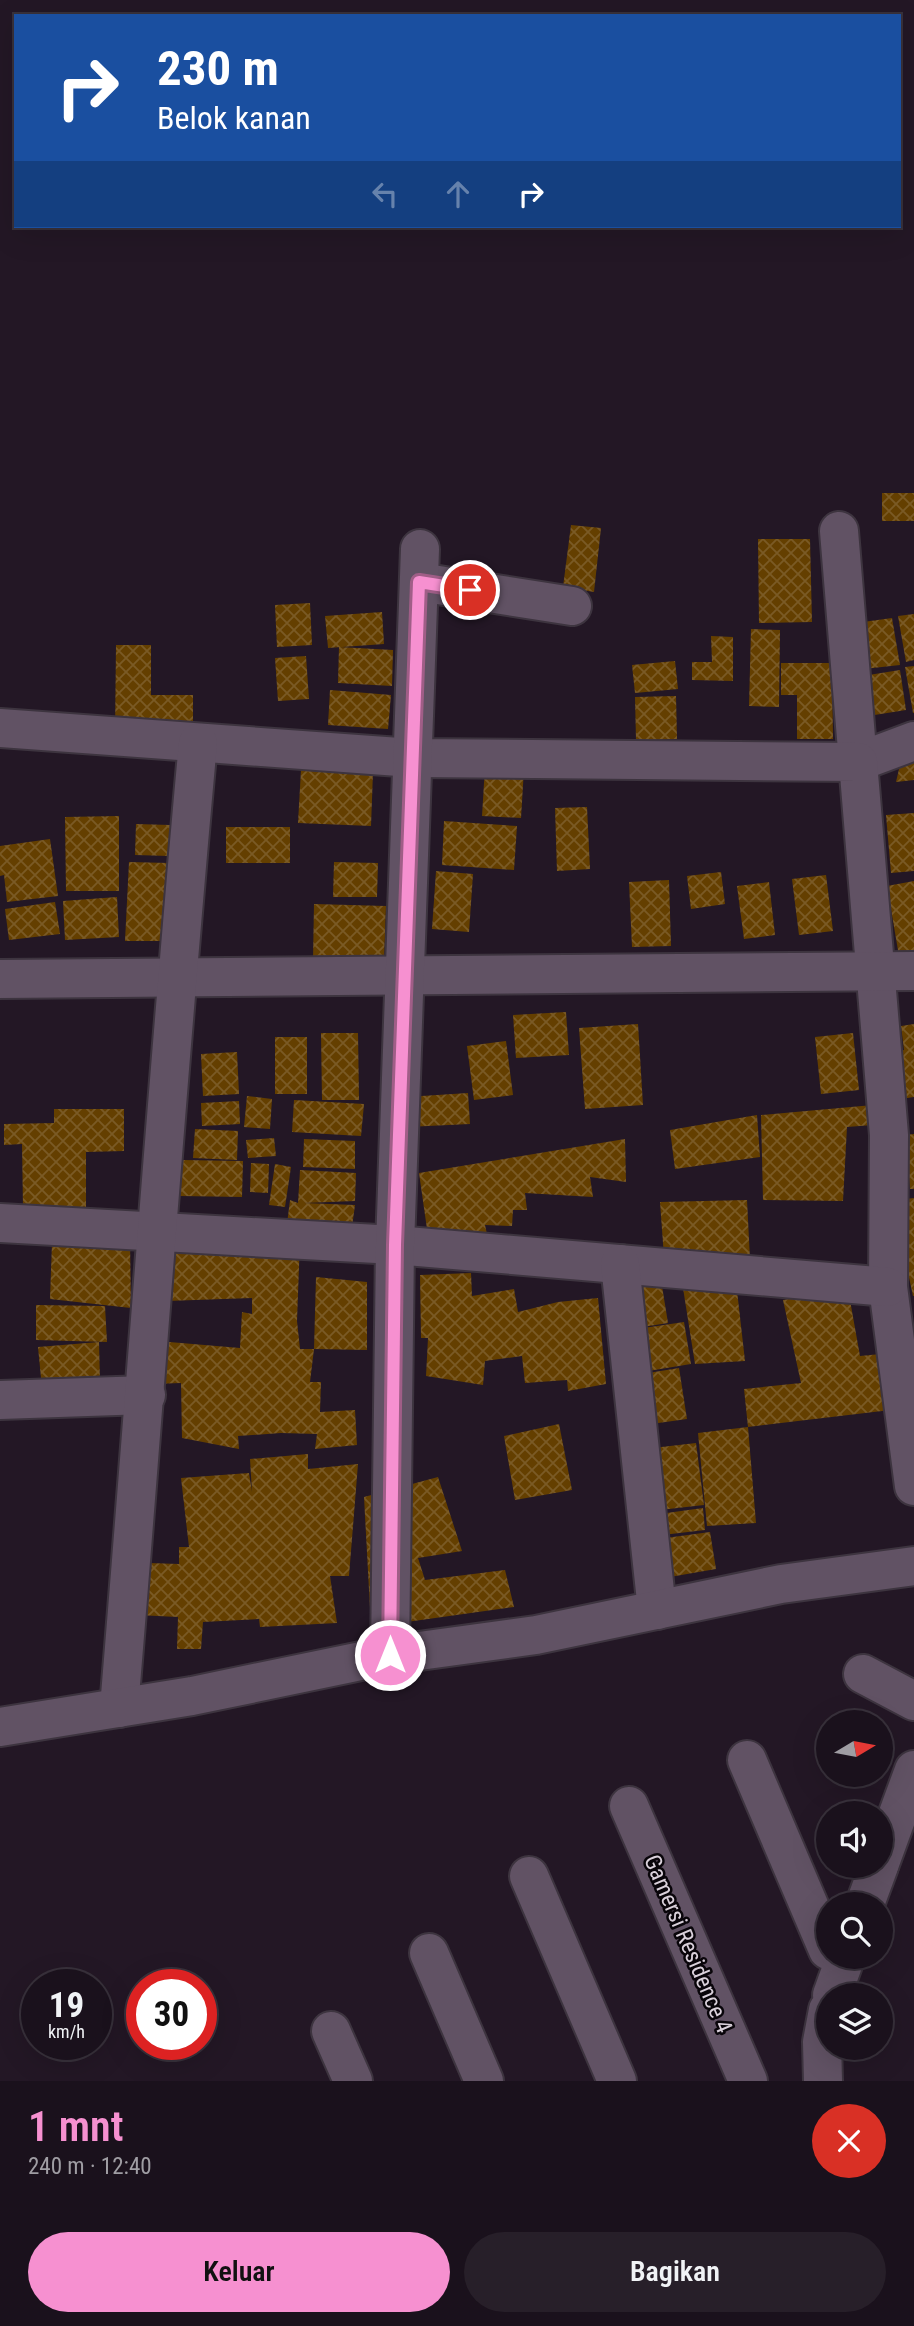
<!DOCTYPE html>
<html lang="id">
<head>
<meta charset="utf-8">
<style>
  :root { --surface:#1a111c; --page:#271f29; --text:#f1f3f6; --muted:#9f9da3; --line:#38313b; --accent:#f690d0 }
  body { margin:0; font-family:"Roboto Condensed",sans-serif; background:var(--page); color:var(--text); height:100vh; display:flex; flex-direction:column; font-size:26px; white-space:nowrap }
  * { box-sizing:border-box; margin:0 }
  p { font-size:23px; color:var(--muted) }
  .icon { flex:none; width:38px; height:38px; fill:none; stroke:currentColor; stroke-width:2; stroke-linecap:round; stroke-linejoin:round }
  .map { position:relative; height:2081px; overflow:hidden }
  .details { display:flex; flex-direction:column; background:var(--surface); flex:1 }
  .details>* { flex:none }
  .banner { position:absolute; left:14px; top:14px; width:887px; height:214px; border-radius:0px; box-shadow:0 7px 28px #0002,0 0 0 2px var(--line); background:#1a4fa0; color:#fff; overflow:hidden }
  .needle { width:46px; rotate:80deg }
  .tools { position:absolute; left:816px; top:1710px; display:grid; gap:14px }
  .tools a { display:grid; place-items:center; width:77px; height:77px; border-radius:50%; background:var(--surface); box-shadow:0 7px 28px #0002,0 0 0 2px var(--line); font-size:35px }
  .speed { position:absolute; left:21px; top:1969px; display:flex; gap:14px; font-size:35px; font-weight:700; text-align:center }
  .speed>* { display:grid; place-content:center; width:91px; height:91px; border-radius:50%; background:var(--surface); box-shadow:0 7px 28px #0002,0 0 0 2px var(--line); line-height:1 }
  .speed small { font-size:18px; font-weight:400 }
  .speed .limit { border:10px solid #d22; background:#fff; color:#111 }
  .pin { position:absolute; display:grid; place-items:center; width:60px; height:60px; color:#fff; margin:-30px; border:4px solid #fff; border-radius:50%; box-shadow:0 2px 7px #0007 }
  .me { position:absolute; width:77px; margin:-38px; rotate:0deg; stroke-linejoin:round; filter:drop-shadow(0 0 5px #0008) }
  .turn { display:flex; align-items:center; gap:24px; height:147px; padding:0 28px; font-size:32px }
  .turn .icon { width:91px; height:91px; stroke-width:2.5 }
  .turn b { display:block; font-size:49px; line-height:60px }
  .lanes { display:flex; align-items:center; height:66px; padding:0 28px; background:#0003; justify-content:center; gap:35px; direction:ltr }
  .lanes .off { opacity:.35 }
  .round { display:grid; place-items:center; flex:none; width:74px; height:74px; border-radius:37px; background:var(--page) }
  .head { display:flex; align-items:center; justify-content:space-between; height:119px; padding:0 28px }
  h1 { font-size:42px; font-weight:600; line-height:52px; color:var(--accent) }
  .action { display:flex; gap:14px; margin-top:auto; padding:14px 28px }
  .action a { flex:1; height:80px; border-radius:42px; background:var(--accent); color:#111; font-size:28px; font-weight:600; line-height:80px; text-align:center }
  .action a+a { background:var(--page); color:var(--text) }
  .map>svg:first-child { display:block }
  .building { fill:url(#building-cross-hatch) }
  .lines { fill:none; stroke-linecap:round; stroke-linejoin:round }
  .minor-casing { stroke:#3d343f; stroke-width:42 }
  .minor { stroke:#615264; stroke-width:38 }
  .route-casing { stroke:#a05e87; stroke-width:18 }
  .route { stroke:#f690d0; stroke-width:12 }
  .labels { text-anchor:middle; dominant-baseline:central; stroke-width:5; stroke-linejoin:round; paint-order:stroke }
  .street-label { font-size:23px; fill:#dad1db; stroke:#09050a }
</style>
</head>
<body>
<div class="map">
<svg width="914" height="2081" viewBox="0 0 914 2081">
  <defs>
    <pattern id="building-cross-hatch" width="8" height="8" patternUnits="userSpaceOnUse" patternTransform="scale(1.75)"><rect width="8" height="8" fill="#643f00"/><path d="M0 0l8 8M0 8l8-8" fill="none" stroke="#7a5a25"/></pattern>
  </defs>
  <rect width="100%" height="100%" fill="#231725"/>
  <g class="building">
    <rect x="882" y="493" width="32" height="28"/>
    <path d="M571,525L601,528L594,592L563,587Z"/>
    <path d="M758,539H810L812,622L759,623Z"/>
    <path d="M310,603L312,645L277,647L275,605Z"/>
    <path d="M382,612L384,644L328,648L325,616Z"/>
    <path d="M914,614V660L906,662L898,616Z"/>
    <path d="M892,618L900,665L864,669L856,623Z"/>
    <path d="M751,629L780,630L779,707L749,706Z"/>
    <path d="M711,636L733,637V681L692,680V662H712Z"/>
    <path d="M116,645H151V695H193V732H115Z"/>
    <path d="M339,647L393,650L392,686L338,683Z"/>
    <path d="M306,656L309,699L278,701L275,658Z"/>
    <path d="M675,661L678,689L635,693L632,665Z"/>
    <path d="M781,663H832L833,739H797V695H781Z"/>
    <path d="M914,666V713H913L905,667Z"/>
    <path d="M900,670L906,710L862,717L856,677Z"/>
    <path d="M330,690L391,695L388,729L328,725Z"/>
    <path d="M676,696L677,739L636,740L635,697Z"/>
    <path d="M914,750V780L896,782L903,752Z"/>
    <path d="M485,767L524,769L521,818L482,816Z"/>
    <path d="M301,770L373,772L371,826L298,823Z"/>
    <path d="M587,807L590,869L557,871L555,808Z"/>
    <path d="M914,813V871L891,873L886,815Z"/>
    <path d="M119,816V891H66L65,817Z"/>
    <path d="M444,821L517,826L514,870L442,865Z"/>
    <path d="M136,824L170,825L169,856L135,855Z"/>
    <rect x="226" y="827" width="64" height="36"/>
    <path d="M50,839L58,896L7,902L4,875L0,876V846Z"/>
    <path d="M129,862L169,863L165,941H125Z"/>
    <path d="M334,862L378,863L377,897H333Z"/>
    <path d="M436,871L473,874L469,932L432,929Z"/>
    <path d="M721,872L725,904L691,909L687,876Z"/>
    <path d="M826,875L833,931L799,935L792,879Z"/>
    <path d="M669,880L671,946L632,947L629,882Z"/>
    <path d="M914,881V954L899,956L887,886Z"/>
    <path d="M769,882L775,935L744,939L737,886Z"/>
    <path d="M117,897L119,937L65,940L63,901Z"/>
    <path d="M55,902L60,934L9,940L5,909Z"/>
    <path d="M314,904L386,906L384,962L313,960Z"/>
    <path d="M566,1012L569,1055L516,1058L513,1015Z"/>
    <path d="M638,1024L643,1105L585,1109L579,1028Z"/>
    <path d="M914,1024V1097L894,1100L887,1052L904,1050L901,1026Z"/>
    <path d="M321,1033H358L359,1100H322Z"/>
    <path d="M853,1033L859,1090L821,1094L815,1037Z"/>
    <rect x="275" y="1037" width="32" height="57"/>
    <path d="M506,1041L513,1095L474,1100L467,1046Z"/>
    <path d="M237,1052L239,1094L203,1096L201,1054Z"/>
    <path d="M468,1093L470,1124L407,1127L406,1097Z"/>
    <path d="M247,1096L272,1099L270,1129L244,1127Z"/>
    <path d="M294,1100L364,1104L361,1136L292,1132Z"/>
    <path d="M239,1101L240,1124L202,1126L201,1103Z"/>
    <path d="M873,1105V1125L847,1127L843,1201L763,1200L761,1115Z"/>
    <path d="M54,1109H124V1151L86,1152V1208H23L22,1144L4,1145V1124L54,1123Z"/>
    <path d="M757,1115L760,1157L675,1169L670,1130Z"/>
    <path d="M195,1129L238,1131L237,1160L193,1158Z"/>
    <path d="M914,1134V1189H910L905,1135Z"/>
    <path d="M274,1138L276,1156L248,1158L246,1140Z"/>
    <path d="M304,1139L355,1141V1169L303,1167Z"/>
    <path d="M625,1139L626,1182L590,1177L593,1197L525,1193L527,1210H513L512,1226L485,1225L487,1234L429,1243L419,1173Z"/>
    <path d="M181,1160L243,1161L242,1197L180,1196Z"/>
    <path d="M251,1163L269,1164L268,1193L250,1192Z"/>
    <path d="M275,1164L291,1167L285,1207L269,1205Z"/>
    <path d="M300,1170L356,1173L355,1201L304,1203L355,1205L352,1227L287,1224L290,1200L298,1203Z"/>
    <path d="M914,1198V1296H913L904,1254L897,1200Z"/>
    <path d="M747,1200L750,1259L664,1257L660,1202Z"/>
    <path d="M130,1239L131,1308L50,1299L52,1243Z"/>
    <path d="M300,1240L297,1321L300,1349H314L316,1277L367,1282V1350L314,1349L310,1382H321L320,1412L355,1410L357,1445L315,1449L317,1434L281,1433L238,1436L239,1449L182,1438L181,1383L127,1385L134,1339L240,1348L242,1312L252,1314V1298L167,1301L169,1245Z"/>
    <path d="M680,1269L735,1273L745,1361L695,1364Z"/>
    <path d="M471,1273L472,1296L514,1289L518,1312L558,1302L598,1298L606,1384L568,1391L567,1380L525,1383L522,1356L485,1361L483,1385L426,1376L428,1338H421L420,1275Z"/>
    <path d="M661,1280L668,1323L630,1329L623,1286Z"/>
    <path d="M848,1289L860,1356L891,1353L899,1409L748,1427L744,1389L801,1383L783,1300Z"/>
    <path d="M36,1305L105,1306L107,1342L36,1340Z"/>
    <path d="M684,1322L691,1364L636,1373L630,1330Z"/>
    <path d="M99,1342L100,1382L42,1388L38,1347Z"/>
    <path d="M679,1368L687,1419L644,1425L636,1375Z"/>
    <path d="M559,1424L572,1490L515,1500L504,1436Z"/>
    <path d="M748,1427L756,1523L707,1526L698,1433Z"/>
    <path d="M696,1443L704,1505L651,1511L644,1449Z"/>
    <path d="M308,1454V1469L358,1464L349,1576H330L337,1623L260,1627L259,1619L203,1622L201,1649H177L178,1617L116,1614L119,1562L179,1564V1547H189L181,1478L249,1473L252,1492L250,1459Z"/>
    <path d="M438,1477L462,1551L418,1558L425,1580L505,1570L514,1607L371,1627L364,1497Z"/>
    <path d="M703,1508L705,1530L654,1536L652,1515Z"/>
    <path d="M710,1532L716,1569L664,1578L658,1539Z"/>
  </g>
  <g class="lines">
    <defs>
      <g id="minor">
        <path d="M839,531L858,762L914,741"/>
        <path d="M419,582L572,606"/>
        <path d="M0,728L413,758L858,762L889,1135L888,1287L914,1486"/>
        <path d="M0,979L914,971"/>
        <path d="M0,1223L395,1245L888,1287"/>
        <path d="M620,1264L657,1610"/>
        <path d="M0,1400L146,1395"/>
        <path d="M390,1655L395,1245L420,549"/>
        <path d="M863,1674L914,1701"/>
        <path d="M119,1708C146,1386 168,1064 198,743"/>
        <path d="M0,1727L192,1696L390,1655L536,1635L781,1584L914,1566"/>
        <path d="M747,1760L828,1950"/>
        <path d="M629,1806L748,2081"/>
        <path d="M880,1863L914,1770"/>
        <path d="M529,1876L617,2081"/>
        <path d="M865,1904L879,1866"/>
        <path d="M429,1953L484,2081"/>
        <path d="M832,1995L846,1956"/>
        <path d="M331,2031L353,2081"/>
        <path d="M823,2081L822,2042L828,2010"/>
      </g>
    </defs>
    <use href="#minor" class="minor-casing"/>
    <use href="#minor" class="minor"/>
  </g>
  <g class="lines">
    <defs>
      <path id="route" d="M390,1655L395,1245L419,582L470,590"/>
    </defs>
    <use href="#route" class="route-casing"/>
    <use href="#route" class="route"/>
  </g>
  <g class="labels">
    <g class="street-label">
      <text transform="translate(688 1944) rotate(67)">Gamersi Residence 4</text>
    </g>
  </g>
</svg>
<div class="tools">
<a><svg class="needle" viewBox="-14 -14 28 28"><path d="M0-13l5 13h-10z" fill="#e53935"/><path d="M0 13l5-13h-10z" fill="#9f9da3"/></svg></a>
<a><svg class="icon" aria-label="sound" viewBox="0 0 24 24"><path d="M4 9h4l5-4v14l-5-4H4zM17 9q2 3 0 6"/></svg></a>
<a><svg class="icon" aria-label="search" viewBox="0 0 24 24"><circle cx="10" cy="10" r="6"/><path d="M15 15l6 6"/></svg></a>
<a><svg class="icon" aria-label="layers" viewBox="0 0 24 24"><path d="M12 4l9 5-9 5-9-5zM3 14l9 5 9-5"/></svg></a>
</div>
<div class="speed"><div>19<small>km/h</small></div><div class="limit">30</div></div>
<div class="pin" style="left:470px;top:590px;background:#d93025"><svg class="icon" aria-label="arrive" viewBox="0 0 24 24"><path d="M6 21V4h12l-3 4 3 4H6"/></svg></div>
<svg class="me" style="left:390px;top:1655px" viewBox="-20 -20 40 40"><circle r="17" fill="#f690d0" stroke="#fff" stroke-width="3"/><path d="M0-11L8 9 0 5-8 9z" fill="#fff"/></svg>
<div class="banner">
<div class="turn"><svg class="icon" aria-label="right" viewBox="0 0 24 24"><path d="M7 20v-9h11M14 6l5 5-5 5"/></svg><div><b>230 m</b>Belok kanan</div></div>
<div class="lanes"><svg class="icon off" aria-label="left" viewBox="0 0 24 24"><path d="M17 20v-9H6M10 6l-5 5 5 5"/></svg><svg class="icon off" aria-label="ahead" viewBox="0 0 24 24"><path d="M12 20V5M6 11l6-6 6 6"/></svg><svg class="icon" aria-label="right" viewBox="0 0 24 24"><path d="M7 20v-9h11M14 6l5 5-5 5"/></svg></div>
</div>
</div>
<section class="details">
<div class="head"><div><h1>1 mnt</h1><p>240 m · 12:40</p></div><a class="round" style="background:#d93025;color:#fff"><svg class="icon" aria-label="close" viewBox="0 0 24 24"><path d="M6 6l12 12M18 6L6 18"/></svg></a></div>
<div class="action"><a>Keluar</a><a>Bagikan</a></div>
</section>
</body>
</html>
